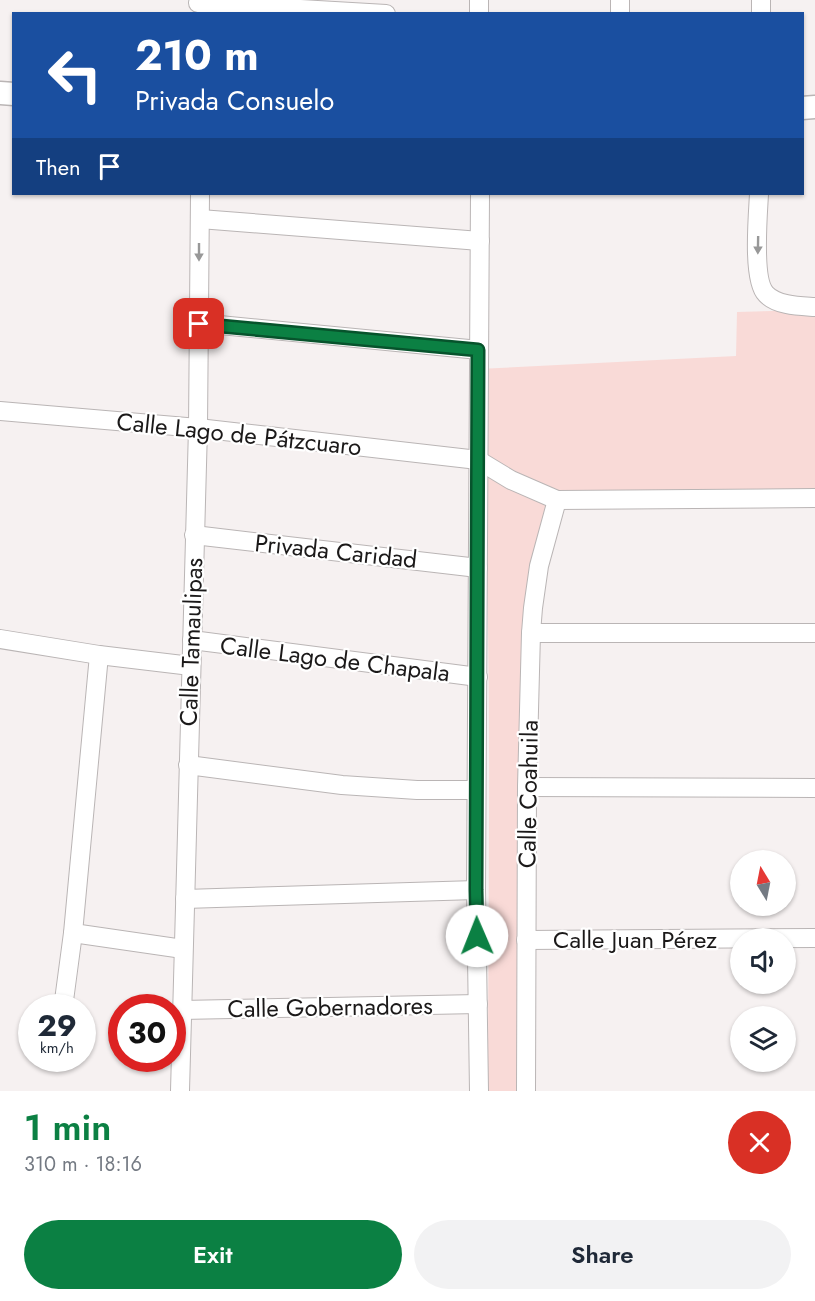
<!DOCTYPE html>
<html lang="en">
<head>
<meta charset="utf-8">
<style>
  :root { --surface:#fff; --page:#f2f2f3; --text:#1f2937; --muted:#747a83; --accent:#0b8043 }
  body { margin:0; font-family:Jost,sans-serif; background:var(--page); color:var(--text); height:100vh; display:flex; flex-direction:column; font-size:22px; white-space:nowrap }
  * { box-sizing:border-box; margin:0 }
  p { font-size:20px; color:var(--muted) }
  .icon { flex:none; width:33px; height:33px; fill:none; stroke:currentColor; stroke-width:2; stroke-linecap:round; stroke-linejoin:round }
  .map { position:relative; height:1091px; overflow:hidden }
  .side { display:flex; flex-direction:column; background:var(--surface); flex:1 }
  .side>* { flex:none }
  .hud { position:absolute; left:12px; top:12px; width:792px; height:183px; border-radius:0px; box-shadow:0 2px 4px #0004; background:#1a4fa0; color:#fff; overflow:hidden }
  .needle { width:39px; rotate:350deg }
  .fabs { position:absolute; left:730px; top:850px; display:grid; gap:12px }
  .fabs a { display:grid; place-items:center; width:66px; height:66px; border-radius:50%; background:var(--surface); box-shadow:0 2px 4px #0004; font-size:30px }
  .speed { position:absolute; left:18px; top:994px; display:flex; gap:12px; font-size:30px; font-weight:700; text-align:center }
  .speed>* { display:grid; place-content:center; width:78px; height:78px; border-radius:50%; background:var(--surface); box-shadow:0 2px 4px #0004; line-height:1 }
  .speed small { font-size:15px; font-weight:400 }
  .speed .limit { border:9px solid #d22; background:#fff; color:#111 }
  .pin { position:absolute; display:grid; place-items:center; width:51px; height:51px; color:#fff; margin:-26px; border-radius:12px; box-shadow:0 3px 9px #0006 }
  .me { position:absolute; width:66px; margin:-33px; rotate:359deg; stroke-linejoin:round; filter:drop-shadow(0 0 4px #0008) }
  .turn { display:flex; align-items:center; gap:21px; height:126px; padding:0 24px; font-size:27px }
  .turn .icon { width:78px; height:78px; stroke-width:2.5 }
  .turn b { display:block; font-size:42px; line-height:51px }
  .then { display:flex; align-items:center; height:57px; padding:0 24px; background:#0003; gap:12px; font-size:22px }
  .round { display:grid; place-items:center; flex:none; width:63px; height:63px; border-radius:32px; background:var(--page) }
  .overview { display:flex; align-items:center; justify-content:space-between; height:102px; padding:0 24px }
  h1 { font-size:36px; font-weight:600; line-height:45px; color:var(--accent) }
  .button { display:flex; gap:12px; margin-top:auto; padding:12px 24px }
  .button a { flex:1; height:69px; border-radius:36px; background:var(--accent); color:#fff; font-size:24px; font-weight:600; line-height:69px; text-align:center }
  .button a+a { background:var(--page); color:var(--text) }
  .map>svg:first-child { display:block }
  .green { fill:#f9dad7 }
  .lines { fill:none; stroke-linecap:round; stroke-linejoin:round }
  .minor-casing { stroke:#bab5b5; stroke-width:20 }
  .tertiary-casing { stroke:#bab5b5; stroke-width:25 }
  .minor { stroke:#fff; stroke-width:18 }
  .tertiary { stroke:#fff; stroke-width:22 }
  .oneway { fill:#989898 }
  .route-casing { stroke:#07532c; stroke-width:15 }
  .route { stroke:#0b8043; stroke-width:10 }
  .labels { text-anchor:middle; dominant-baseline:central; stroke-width:4.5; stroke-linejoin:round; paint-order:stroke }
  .street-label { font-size:24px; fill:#1b1919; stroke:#fff }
</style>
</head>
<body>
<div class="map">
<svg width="815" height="1091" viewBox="0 0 815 1091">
  <rect width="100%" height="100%" fill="#f6f1f1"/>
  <path class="green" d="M815,310V498L557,500L539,566L524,1091H488C488,850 494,609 478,369L736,356L737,312Z"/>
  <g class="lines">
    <defs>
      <g id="minor">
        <path d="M198,3L386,14"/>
        <path d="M479,14V0"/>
        <path d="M620,14V0"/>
        <path d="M761,14V0"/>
        <path d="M759,194C758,214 752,280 766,294C777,306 801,306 815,307"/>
        <path d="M200,219L480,241"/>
        <path d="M199,323L479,350"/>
        <path d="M0,411L198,428L478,460L511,480L557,500L815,498"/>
        <path d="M194,535L478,568"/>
        <path d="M531,633H815"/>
        <path d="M0,639L99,655L191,666"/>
        <path d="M192,640L478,677"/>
        <path d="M188,765L342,785L417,790H476"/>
        <path d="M527,787L815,788"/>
        <path d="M185,899L476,890"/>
        <path d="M73,933L183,949"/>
        <path d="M526,940L815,938"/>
        <path d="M63,1008L73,933L99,655"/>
        <path d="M181,1010L478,1004"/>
        <path d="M180,1091L198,428L200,194"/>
        <path d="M479,1091L476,890L480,194"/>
        <path d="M526,1091L527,787L531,633L533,608L539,566L557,500"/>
      </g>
      <g id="tertiary">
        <path d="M0,93L14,94"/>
        <path d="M802,108L815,107"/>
      </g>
    </defs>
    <use href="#minor" class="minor-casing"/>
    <use href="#tertiary" class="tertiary-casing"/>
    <use href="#minor" class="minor"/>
    <use href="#tertiary" class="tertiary"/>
  </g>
  <defs><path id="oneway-solid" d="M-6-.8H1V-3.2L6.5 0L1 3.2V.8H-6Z" transform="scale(1.5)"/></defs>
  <g class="oneway">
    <use href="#oneway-solid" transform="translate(758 245) rotate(91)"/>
    <use href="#oneway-solid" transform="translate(199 252) rotate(90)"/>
  </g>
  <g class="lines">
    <defs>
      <path id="route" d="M199,324L478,350L476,890L477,936"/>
    </defs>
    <use href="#route" class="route-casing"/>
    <use href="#route" class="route"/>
  </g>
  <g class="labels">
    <g class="street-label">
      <text transform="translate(239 434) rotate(6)">Calle Lago de Pátzcuaro</text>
      <text transform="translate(336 551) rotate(6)">Privada Caridad</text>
      <text transform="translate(191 642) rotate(-88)">Calle Tamaulipas</text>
      <text transform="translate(335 659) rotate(7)">Calle Lago de Chapala</text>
      <text transform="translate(528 794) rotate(-89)">Calle Coahuila</text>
      <text x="635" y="939">Calle Juan Pérez</text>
      <text transform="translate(330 1007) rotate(-1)">Calle Gobernadores</text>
    </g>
  </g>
</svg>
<div class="fabs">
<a><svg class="needle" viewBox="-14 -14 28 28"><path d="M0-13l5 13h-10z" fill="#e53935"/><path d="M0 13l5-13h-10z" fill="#747a83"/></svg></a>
<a><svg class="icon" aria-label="sound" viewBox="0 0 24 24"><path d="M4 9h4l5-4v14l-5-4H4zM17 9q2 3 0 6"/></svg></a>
<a><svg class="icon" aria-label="layers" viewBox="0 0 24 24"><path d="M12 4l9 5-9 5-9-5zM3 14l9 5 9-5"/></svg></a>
</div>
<div class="speed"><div>29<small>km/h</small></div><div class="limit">30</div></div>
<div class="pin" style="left:199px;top:324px;background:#d93025"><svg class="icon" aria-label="arrive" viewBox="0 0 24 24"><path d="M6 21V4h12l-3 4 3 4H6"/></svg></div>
<svg class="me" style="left:477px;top:936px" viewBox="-20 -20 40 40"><circle r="19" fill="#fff"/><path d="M0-13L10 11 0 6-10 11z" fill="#0b8043"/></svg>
<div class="hud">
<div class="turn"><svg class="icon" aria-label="left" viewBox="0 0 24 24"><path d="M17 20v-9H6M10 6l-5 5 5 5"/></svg><div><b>210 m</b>Privada Consuelo</div></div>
<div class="then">Then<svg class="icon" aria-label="arrive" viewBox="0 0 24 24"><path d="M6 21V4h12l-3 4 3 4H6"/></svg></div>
</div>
</div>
<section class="side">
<div class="overview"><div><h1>1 min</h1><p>310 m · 18:16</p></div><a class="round" style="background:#d93025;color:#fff"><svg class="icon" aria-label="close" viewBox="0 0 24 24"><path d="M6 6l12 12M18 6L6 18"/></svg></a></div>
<div class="button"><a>Exit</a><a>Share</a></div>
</section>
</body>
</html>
